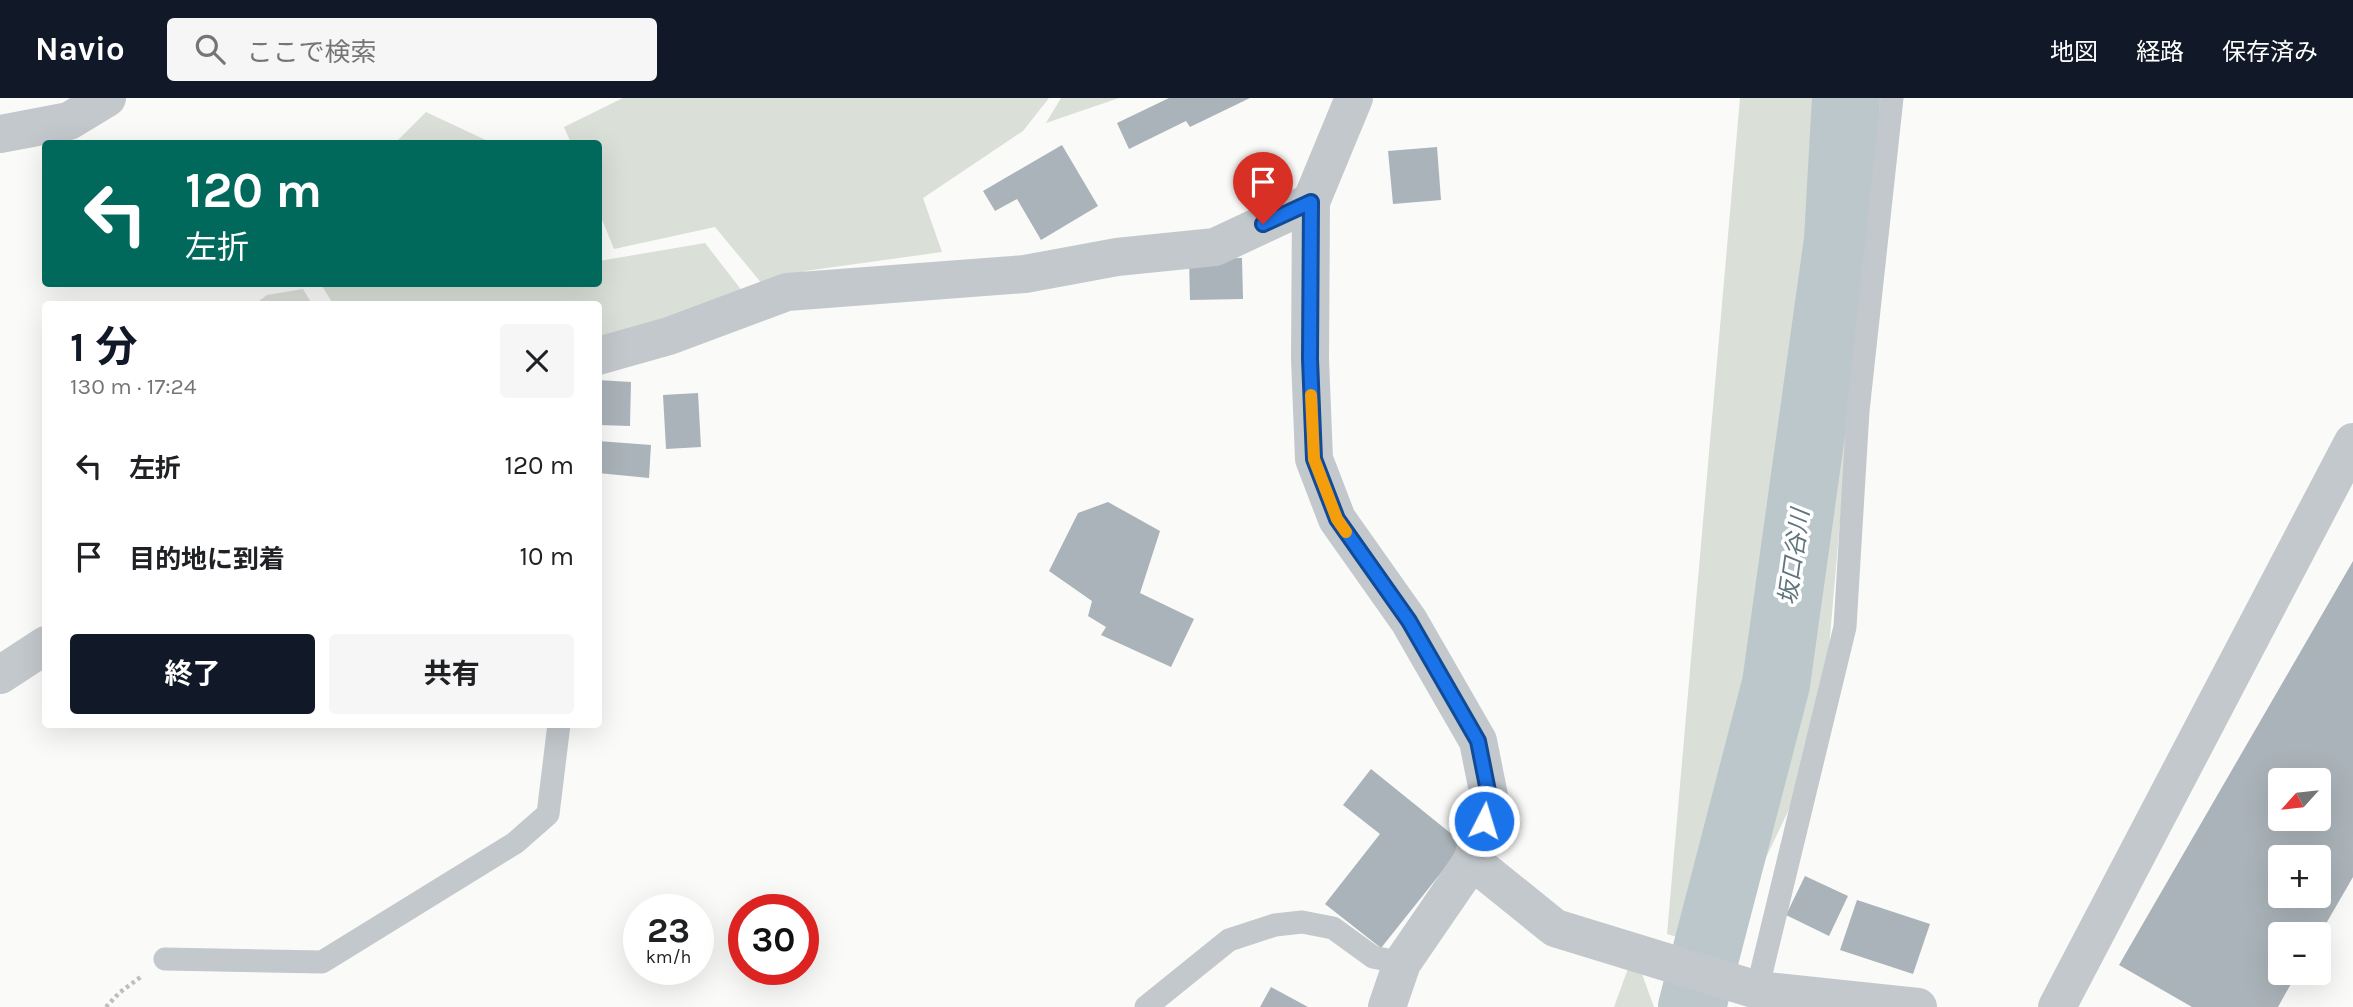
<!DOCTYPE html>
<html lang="ja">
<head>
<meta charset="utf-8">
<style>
  :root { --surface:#fff; --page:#f6f6f6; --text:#202124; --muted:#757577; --accent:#111827 }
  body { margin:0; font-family:Karla,"Noto Sans JP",sans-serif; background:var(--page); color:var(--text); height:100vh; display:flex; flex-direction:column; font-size:26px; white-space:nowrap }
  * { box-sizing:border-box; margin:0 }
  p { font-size:23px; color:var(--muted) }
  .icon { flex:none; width:38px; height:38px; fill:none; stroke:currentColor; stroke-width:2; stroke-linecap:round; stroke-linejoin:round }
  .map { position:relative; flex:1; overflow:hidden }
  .sheet { position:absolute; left:42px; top:203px; width:560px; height:427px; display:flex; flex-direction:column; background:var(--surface); border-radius:7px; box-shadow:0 7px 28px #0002 }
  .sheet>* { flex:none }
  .hud { position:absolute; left:42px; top:42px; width:560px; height:147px; border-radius:7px; box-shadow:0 7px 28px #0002; background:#00695c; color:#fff; overflow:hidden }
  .needle { width:46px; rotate:243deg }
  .buttons { position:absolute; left:2268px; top:670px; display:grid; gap:14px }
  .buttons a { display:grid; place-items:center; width:63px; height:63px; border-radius:7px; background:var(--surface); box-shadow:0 7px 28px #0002; font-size:35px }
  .speed { position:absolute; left:623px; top:796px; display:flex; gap:14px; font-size:35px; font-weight:700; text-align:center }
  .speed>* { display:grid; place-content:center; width:91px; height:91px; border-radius:50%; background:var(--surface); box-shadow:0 7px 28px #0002; line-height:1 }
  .speed small { font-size:18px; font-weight:400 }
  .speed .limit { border:10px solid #d22; background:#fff; color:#111 }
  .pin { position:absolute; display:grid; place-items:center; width:60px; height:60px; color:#fff; margin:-72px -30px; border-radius:50% 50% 50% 0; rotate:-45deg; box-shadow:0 0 7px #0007 }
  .pin .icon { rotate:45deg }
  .me { position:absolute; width:77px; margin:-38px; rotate:5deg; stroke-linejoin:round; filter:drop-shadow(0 0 5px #0008) }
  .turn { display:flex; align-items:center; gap:24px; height:147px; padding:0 28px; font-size:32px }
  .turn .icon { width:91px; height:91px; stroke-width:2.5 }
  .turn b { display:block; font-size:49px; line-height:60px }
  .round { display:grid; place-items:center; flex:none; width:74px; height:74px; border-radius:7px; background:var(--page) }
  .headline { display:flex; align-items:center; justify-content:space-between; height:119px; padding:0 28px }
  h1 { font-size:42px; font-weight:700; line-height:52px; color:var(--accent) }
  .cta { display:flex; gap:14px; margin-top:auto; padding:14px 28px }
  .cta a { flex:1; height:80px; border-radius:7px; background:var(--accent); color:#fff; font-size:28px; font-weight:700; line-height:80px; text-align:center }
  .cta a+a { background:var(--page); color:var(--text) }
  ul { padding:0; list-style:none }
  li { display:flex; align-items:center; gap:21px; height:91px; padding:0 28px }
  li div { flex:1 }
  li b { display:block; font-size:26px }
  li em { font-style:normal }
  header { display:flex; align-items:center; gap:42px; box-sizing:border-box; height:98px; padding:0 35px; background:var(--accent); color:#fff }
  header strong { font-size:33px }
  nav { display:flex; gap:38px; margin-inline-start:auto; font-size:24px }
  .search { width:490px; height:63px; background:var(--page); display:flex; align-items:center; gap:18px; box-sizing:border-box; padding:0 24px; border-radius:7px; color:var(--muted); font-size:26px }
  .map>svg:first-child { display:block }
  .green { fill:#dadfd7 }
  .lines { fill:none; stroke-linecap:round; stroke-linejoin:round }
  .river { stroke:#bbc7cb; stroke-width:68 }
  .building { fill:#aab3b9; fill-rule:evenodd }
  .path { stroke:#bbbfc2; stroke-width:4.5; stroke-dasharray:3.5 3.5; stroke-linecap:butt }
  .lane { stroke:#c3c8cc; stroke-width:23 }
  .street { stroke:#c3c8cc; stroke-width:38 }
  .route-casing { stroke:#114b97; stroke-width:18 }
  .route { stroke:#1a73e8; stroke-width:12 }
  .slow { stroke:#f59e0b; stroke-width:12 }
  .labels { text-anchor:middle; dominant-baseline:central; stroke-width:7; stroke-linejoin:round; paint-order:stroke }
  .water-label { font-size:24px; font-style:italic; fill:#60757c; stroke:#fff }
</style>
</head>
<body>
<header>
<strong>Navio</strong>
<div class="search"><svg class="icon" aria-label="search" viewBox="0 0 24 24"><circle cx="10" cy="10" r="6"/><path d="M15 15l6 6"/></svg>ここで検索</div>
<nav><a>地図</a><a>経路</a><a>保存済み</a></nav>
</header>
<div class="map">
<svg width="2353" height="909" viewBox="0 0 2353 909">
  <rect width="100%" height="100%" fill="#fafaf8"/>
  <g class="green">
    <path d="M623,0H1049L1023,33L923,100L942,154L805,173L773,199L715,129L614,151L599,114L598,46L571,45L564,29Z"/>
    <path d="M1061,0H1119L1046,25Z"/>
    <path d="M1740,0H1891L1856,240L1826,584L1802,684L1722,852L1667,836Z"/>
    <path d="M426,14L492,45H395Z"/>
    <path d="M705,145L753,207L599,258L598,206H333L321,186H598L599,163Z"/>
    <path d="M303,191L312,206H255L267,197Z"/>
    <path d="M1634,854L1654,909H1614Z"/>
  </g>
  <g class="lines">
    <path class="river" d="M1692,909L1776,586L1838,142L1846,0"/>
  </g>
  <g class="building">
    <path d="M1169,0H1250L1190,29L1186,23L1129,51L1117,25Z"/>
    <path d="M1062,47L1098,108L1041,142L1017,101L995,113L983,93Z"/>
    <path d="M1437,49L1441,102L1393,106L1388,53Z"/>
    <path d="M1242,160L1243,201L1190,202L1189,161Z"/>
    <path d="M598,282L631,284L630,328L598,327Z"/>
    <path d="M698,295L701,349L666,351L663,297Z"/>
    <path d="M598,343L651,347L649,380L598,375Z"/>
    <path d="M1108,404L1160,433L1140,495L1194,521L1171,569L1101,537L1106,529L1088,518L1092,503L1049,473L1078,415Z"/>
    <path d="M2353,463V779L2320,836H2280V875H2297L2278,909H2192L2119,867ZM2280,682H2319V721H2280ZM2280,760H2319V798H2280Z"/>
    <path d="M1371,671L1464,746L1381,850L1325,806L1380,736L1343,707Z"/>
    <path d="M1805,778L1848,798L1829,838L1786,817Z"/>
    <path d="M1857,802L1930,826L1913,876L1840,852Z"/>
    <path d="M1271,889L1308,909H1260Z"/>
  </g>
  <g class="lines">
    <path class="path" d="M106,909L119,895L142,878"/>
    <g class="lane">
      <path d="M165,861L322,864L515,745L548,716L559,626"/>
      <path d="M1757,892L1845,529L1858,313L1892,0"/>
      <path d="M1146,909L1229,842L1275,827L1302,824L1333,830L1373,859L1402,865"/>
    </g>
    <g class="street">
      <path d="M1354,0L1311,104L1310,261L1314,361L1337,421L1409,523L1478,643L1490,703L1472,763L1402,865L1387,909"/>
      <path d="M0,36L69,23L107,0"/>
      <path d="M598,258L669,238L787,194L1025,176L1117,159L1215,149L1311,104"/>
      <path d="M0,577L46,547"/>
      <path d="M1472,763L1555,830L1757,892L1918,909"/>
      <path d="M2057,909L2353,344"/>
    </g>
  </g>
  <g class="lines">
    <defs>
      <path id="route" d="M1263,126L1311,104L1310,261L1314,361L1337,421L1409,523L1478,643L1490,703L1484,723"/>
    </defs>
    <use href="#route" class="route-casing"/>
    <use href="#route" class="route"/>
    <path class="slow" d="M1311,297L1314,361L1337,421L1346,434"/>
  </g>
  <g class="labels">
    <g class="water-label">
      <text transform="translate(1794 459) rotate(-82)">坂口谷川</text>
    </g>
  </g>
</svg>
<div class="buttons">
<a><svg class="needle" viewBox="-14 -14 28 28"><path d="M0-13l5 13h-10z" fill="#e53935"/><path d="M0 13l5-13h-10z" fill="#757577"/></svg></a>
<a>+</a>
<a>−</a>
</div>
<div class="speed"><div>23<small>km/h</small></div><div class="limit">30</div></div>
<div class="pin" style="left:1263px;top:126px;background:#d93025"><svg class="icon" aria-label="arrive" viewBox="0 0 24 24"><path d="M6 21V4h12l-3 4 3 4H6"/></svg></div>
<svg class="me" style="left:1484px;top:723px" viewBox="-20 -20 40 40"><circle r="17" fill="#1a73e8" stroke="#fff" stroke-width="3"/><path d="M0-11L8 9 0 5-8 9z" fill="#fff"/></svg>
<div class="hud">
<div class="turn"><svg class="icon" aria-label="left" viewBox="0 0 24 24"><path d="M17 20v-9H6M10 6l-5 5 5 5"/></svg><div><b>120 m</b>左折</div></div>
</div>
<section class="sheet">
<div class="headline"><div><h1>1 分</h1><p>130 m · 17:24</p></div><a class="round"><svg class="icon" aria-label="close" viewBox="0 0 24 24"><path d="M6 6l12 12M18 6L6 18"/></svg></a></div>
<ul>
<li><svg class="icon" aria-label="left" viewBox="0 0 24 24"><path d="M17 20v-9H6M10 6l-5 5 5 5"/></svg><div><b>左折</b></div><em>120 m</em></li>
<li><svg class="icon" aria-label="arrive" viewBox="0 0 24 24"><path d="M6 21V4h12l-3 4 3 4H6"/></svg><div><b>目的地に到着</b></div><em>10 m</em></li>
</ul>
<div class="cta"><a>終了</a><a>共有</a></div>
</section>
</div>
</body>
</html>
